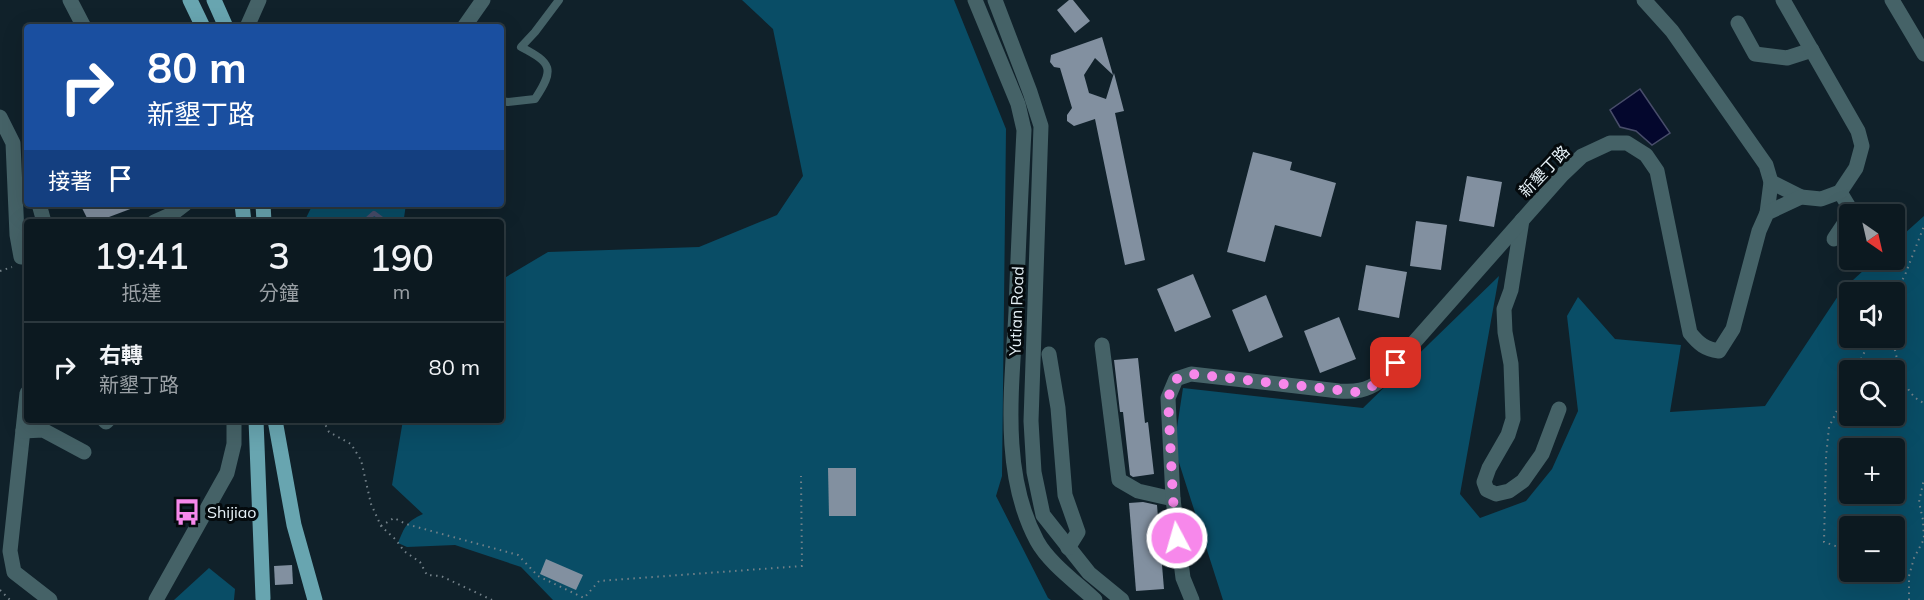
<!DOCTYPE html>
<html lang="zh-TW">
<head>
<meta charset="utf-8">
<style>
  :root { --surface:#0c1920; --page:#152229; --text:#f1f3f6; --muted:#9aa0a5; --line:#2c383e }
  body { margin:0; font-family:Mulish,"Noto Sans TC",sans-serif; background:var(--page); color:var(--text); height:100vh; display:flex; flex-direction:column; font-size:22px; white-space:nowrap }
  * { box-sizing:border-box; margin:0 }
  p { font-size:20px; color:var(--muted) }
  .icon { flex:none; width:33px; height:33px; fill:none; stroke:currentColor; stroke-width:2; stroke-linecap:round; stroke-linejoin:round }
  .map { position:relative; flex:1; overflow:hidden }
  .panel { position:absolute; left:24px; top:219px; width:480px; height:204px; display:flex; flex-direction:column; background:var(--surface); border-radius:6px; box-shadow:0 6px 24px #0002,0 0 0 2px var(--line) }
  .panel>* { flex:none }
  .guide { position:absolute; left:24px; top:24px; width:480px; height:183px; border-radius:6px; box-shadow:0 6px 24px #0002,0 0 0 2px var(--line); background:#1a4fa0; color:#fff; overflow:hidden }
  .needle { width:39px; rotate:146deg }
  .fabs { position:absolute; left:1839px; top:204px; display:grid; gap:12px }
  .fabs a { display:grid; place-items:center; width:66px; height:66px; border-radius:6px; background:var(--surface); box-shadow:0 6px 24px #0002,0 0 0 2px var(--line); font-size:30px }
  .pin { position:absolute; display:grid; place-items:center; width:51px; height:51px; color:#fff; margin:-26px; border-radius:12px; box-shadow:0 3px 9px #0006 }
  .me { position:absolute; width:66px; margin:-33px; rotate:354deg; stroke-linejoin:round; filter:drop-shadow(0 0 4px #0008) }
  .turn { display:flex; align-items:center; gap:21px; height:126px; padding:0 24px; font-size:27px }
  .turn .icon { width:78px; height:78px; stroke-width:2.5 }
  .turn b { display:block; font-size:42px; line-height:51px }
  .then { display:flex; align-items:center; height:57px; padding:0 24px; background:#0003; gap:12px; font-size:22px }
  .eta { display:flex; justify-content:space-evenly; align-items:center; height:102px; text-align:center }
  .eta b { font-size:36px; font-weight:600; line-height:42px }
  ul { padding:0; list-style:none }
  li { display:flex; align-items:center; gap:18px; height:90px; padding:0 24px; border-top:2px solid var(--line) }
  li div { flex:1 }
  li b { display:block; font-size:22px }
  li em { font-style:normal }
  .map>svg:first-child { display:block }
  .green { fill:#094d66; fill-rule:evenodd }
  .water { fill:#04072d; stroke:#484d6a; stroke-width:1.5 }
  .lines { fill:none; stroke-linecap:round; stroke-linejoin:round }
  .stream { stroke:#484d6a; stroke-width:4.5 }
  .building { fill:#8290a0 }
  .path { stroke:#738189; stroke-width:2; stroke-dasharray:1.5 4.5; stroke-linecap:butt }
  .lane { stroke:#456267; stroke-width:8 }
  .street { stroke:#456267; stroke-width:15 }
  .primary { stroke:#68a5b0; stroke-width:15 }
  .route { stroke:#f788eb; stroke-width:10; stroke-dasharray:0 18 }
  .labels { text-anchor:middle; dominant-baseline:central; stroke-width:6; stroke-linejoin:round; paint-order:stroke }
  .street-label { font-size:16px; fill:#e6f1f7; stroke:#040a0d }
  .poi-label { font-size:16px; fill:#e6f1f7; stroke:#040a0d; text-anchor:start }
</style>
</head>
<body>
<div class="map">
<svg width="1924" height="600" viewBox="0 0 1924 600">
  <rect width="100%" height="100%" fill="#10212a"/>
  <g class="green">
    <path d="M742,0H954L1006,129L1002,476L996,496L1048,598L1051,600H553L521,567L455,545L407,547L398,543C405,526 406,522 423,514L392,485L403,420H501V280L548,252L699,247L777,215L803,176L773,29Z"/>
    <path d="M313,204H406L404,218L406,222H304Z"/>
    <path d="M1924,216V600H1223L1174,447L1183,388L1363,408L1499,276L1460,494L1480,518L1526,501L1552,469L1578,411L1567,316L1578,297L1615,339L1681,345L1670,412L1765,406L1842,290L1875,260H1894L1895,242ZM1850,292H1894V338H1850ZM1850,370H1894V416H1850ZM1850,448H1894V494H1850ZM1850,526H1894V572H1850Z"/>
    <path d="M209,568L235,589L234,600H174Z"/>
  </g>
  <path class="water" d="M1640,89L1670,133L1652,145L1636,131L1620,127L1610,110Z"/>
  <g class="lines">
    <path class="stream" d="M364,222L374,213L386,222"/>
  </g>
  <g class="building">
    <path d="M1069,0H1073L1090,21L1075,33L1057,10Z"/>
    <path d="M1102,37L1113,75L1095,58L1084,75L1089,93L1106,99L1114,73L1124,111L1115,113L1145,260L1125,265L1095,119L1074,126L1067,121V115L1072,108L1060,68L1054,67L1050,62L1051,55Z"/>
    <path d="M1253,152L1292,162L1290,170L1336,183L1321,237L1275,225L1265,262L1227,252Z"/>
    <path d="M1467,176L1502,182L1494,227L1459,221Z"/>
    <path d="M86,204H140L141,205L101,220L89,222L82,208Z"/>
    <path d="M1416,221L1447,225L1441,270L1410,266Z"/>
    <path d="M1366,265L1407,272L1399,318L1358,310Z"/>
    <path d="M1193,274L1211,317L1175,332L1157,289Z"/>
    <path d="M1266,295L1283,337L1249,352L1232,310Z"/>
    <path d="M1339,317L1356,359L1320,373L1304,331Z"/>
    <path d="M1138,358L1145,423L1148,422L1154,474L1133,477L1130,475L1123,412H1120L1114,360Z"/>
    <path d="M828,468H856V516H829Z"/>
    <path d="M1143,502L1157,505L1164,589L1136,591L1129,503Z"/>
    <path d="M546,559L583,575L576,590L540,574Z"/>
    <path d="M292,565L293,584L275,585L274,566Z"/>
  </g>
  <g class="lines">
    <g class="path">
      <path d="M0,271L12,267"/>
      <path d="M1894,295L1905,275L1924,226"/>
      <path d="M1892,338C1898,359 1901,394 1924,403"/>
      <path d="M1856,370L1871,338"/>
      <path d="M1850,384L1829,427L1826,457L1824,542L1850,551"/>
      <path d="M323,420L329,432L351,444L361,460L371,504L381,526L396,540L404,551L420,562L427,575L441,576L492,600"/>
      <path d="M381,526L394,518L406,524L518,555L538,576L584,598L599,581L802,566L801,476"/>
      <path d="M1894,570L1908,576"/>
      <path d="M0,590L10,600"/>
      <path d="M1909,600V576L1914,558L1924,539L1923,520L1919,502L1924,479"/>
    </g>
    <path class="lane" d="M501,101L508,102L535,99C555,69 552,63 521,47L535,32L559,0"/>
    <g class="street">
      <path d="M70,0L84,27"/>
      <path d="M975,0L1018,104L1024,130C1021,190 1018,251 1016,312C1012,387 1000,472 1037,541C1049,563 1077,583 1095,600"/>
      <path d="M995,0L1030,92L1041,126L1031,421L1034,472L1043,515L1089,573L1122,600"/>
      <path d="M1644,0L1672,31L1766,165L1771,182L1767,213"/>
      <path d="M1892,0L1924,54"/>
      <path d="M1738,23L1755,54L1787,58L1812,50"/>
      <path d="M247,27L259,0"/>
      <path d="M464,27L483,0"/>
      <path d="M0,117L13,143L17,235L21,257H27"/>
      <path d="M1771,182L1801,197"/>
      <path d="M39,204L44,222"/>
      <path d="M1522,220L1511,290L1504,309L1505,332L1511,364L1513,419L1508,435L1489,468L1484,482L1487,490L1496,494L1509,491L1523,481L1542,454L1559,409"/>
      <path d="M154,222L172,214L185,204"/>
      <path d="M1834,239L1846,221L1849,207L1840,192"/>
      <path d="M1102,345L1119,480L1138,491L1173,499"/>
      <path d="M1049,354L1058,408L1065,495L1078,532L1068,548"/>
      <path d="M27,393L10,551L14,572L50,600"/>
      <path d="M104,420L106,422L108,420"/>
      <path d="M23,431L43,430L84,452"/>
      <path d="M156,600L227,473L234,444V420"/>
      <path d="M1192,600L1183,578L1173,499L1168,398L1176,379L1191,374L1339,391C1355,392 1366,391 1380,381L1562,175L1582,156L1610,143H1627L1646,155L1657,171L1690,333C1699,344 1705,349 1719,351L1733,329L1759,231L1767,213L1801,197L1821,199L1840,192L1856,168L1862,146L1858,131L1783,0"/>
    </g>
    <g class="primary">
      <path d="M190,0L203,27"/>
      <path d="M214,0L226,27"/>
      <path d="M242,204L244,222"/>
      <path d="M263,204L264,222"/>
      <path d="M256,420L263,598"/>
      <path d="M275,420L294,525L315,600"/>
    </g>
  </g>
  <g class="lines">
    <path class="route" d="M1177,538L1173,499L1168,398L1176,379L1191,374L1356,392C1376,387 1383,379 1396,363"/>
  </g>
  <defs>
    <symbol id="bus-bare" viewBox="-9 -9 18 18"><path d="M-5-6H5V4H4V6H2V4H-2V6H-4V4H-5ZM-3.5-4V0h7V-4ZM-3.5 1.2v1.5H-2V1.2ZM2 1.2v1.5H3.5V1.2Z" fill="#f788eb" stroke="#040a0d" stroke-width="2.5" paint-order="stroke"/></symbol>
  </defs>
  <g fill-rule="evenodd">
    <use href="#bus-bare" x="168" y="493" width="38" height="38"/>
  </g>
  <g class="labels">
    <g class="street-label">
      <text transform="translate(1544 171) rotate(-46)">新墾丁路</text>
      <text transform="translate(1016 311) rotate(-88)">Yutian Road</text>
    </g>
    <g class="poi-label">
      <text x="207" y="512">Shijiao</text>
    </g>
  </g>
</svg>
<div class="fabs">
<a><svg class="needle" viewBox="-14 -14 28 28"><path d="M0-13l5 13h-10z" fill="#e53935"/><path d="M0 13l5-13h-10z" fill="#9aa0a5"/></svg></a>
<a><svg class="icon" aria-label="sound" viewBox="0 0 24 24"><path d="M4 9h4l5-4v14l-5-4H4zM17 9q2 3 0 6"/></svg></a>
<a><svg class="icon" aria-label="search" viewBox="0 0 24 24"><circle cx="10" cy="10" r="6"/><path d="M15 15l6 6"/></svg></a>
<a>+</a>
<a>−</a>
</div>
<div class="pin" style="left:1396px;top:363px;background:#d93025"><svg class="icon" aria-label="arrive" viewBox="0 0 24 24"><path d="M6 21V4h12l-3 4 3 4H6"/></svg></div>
<svg class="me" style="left:1177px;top:538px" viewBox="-20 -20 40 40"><circle r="17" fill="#f788eb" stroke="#fff" stroke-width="3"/><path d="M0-11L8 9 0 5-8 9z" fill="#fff"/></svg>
<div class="guide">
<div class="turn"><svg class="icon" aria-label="right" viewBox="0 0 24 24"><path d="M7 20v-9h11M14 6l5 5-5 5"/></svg><div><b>80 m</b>新墾丁路</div></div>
<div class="then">接著<svg class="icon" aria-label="arrive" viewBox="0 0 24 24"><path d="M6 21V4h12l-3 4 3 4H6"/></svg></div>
</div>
<section class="panel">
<div class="eta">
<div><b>19:41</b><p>抵達</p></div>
<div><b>3</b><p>分鐘</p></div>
<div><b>190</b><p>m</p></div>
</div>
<ul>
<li><svg class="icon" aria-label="right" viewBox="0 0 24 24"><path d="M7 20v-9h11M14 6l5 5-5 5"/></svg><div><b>右轉</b><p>新墾丁路</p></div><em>80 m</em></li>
</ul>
</section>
</div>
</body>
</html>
